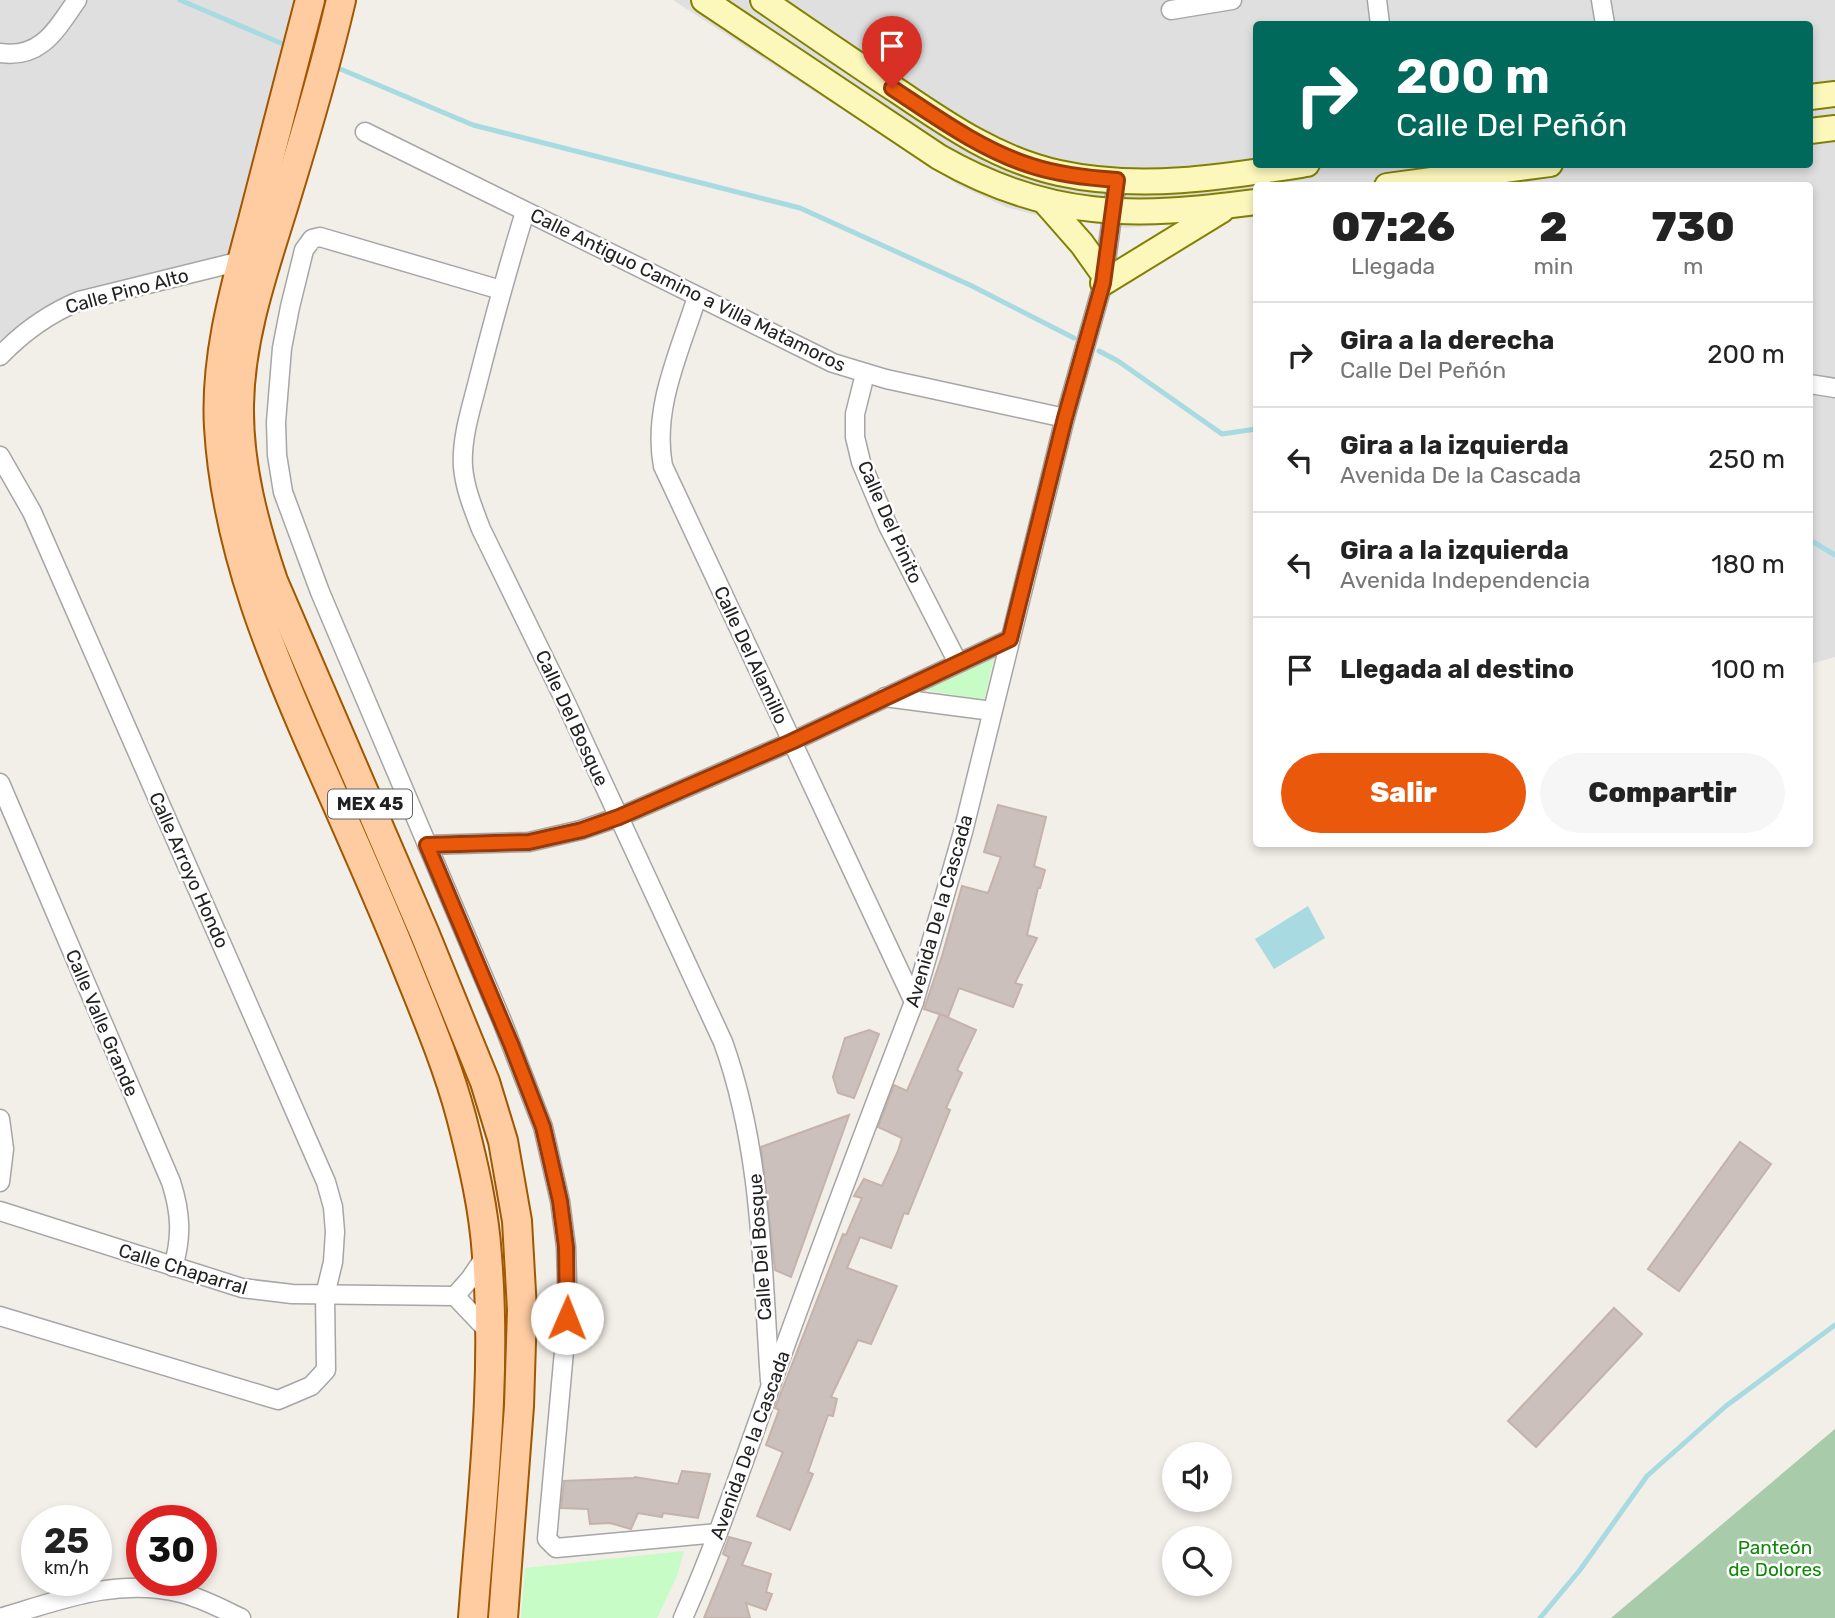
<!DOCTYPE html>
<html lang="es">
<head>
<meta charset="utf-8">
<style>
  :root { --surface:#fff; --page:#f6f6f6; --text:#222; --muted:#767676; --line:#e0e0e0; --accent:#ea580c }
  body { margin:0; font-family:Rubik,sans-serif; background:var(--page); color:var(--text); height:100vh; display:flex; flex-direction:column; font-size:26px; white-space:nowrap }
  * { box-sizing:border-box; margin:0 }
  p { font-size:23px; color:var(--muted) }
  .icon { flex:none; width:38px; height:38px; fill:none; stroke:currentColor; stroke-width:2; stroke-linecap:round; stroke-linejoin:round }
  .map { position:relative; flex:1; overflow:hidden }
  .side { position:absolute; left:1253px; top:182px; width:560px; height:665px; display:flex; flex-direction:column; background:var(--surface); border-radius:7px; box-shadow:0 4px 10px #0003 }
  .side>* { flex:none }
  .guide { position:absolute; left:1253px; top:21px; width:560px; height:147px; border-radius:7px; box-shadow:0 4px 10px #0003; background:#00695c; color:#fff; overflow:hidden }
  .buttons { position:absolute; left:1162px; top:1442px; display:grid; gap:14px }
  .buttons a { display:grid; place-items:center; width:70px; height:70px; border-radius:50%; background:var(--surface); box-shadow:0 4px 10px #0003; font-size:35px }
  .speed { position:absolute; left:21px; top:1505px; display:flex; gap:14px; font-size:35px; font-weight:700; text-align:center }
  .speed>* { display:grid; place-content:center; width:91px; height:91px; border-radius:50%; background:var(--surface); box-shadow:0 4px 10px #0003; line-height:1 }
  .speed small { font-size:18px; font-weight:400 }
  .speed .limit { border:10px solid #d22; background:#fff; color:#111 }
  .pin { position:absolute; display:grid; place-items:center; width:60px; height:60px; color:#fff; margin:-72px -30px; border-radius:50% 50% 50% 0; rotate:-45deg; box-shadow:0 0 7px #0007 }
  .pin .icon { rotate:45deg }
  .me { position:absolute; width:77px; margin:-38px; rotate:1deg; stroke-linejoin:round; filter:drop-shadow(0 0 5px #0008) }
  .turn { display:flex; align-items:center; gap:24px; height:147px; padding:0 28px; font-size:32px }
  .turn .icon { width:91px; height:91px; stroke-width:2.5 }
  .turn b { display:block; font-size:49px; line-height:60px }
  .eta { display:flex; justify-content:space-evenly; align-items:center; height:119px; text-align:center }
  .eta b { font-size:42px; font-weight:800; line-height:49px }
  .action { display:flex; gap:14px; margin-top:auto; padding:14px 28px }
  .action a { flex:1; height:80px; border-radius:42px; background:var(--accent); color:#fff; font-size:28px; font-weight:800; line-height:80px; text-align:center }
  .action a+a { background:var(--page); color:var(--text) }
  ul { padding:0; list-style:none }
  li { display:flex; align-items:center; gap:21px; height:105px; padding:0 28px; border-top:2px solid var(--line) }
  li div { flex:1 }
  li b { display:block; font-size:26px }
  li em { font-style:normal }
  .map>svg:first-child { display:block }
  .residential { fill:#e0dfdf; fill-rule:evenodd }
  .cemetery { fill:#a8cca9 }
  .park { fill:#c8fcc6 }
  .water { fill:#a8dbe1 }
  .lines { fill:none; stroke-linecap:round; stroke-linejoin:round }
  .stream { stroke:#a8dbe1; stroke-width:5 }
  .building { fill:#cbc0bb; stroke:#c5b2aa; stroke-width:2 }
  .minor-casing { stroke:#a6a6a6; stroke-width:21 }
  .secondary-casing { stroke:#828000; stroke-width:28 }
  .primary-casing { stroke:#a05700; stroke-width:32 }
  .minor { stroke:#fff; stroke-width:18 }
  .secondary { stroke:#fcf8bc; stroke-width:24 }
  .primary { stroke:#ffcba1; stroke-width:28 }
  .route-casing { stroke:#983908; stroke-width:18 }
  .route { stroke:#ea580c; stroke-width:12 }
  .labels { text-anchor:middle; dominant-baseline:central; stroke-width:5; stroke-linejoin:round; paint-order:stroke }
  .shield { fill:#fff; stroke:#646464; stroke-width:2 }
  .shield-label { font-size:18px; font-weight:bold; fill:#222 }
  .street-label { font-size:19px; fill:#222; stroke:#fff }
  .park-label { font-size:19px; fill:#0c8907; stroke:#fff }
</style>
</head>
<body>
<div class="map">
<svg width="1835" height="1618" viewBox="0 0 1835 1618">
  <rect width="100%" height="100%" fill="#f2eee8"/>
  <g class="residential">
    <path d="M0,0H317L251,249L74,302L0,355Z"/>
    <path d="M673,0H1835V657L1810,664V186H1256V217L1126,228L1036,215L1006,207L960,186ZM1256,24H1810V164H1256Z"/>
  </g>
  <path class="cemetery" d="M1835,1429V1618H1611Z"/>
  <g class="park">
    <path d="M994,657L984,700L920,689Z"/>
    <path d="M684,1551L677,1576L657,1618H521L525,1568Z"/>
  </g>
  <path class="water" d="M1308,906L1325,938L1274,969L1255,939Z"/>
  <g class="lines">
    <g class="stream">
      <path d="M180,0L283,44"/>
      <path d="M338,68L473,125L800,208L972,286L1074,338"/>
      <path d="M1099,351L1118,361L1222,434L1256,429"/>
      <path d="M1810,540L1835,555"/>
      <path d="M1540,1618L1580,1570L1647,1476L1726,1406L1835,1325"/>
    </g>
  </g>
  <g class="building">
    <path d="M998,805L1046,817L1034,866L1045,870L1040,888H1038L1027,935L1037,938L1015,983L1022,985L1013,1007L959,988L948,1017L924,1009L942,956L962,886L988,893L1001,857L984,852Z"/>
    <path d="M940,1014L976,1030L957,1070L962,1073L946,1108L950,1110L908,1214L904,1213L891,1248L860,1237L847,1268L897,1286L871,1344L858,1340L831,1397L837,1399L833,1416L828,1415L808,1472L813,1474L790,1530L757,1516L783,1452L766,1445L779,1410L775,1408L843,1234L846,1235L862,1198L854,1196L864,1179L882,1186L898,1151L902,1138L878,1127L894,1085L907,1091Z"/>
    <path d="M869,1030L879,1034L854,1098L838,1093L833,1077L845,1038Z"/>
    <path d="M849,1115L791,1277L775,1270L761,1147Z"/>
    <path d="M1740,1142L1771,1164L1679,1291L1648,1269Z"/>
    <path d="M1614,1308L1642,1334L1536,1447L1508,1421Z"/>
    <path d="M682,1471L710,1474L698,1518L663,1513L662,1517L638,1513L631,1529L610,1523L590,1524L588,1509L561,1508L564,1481L634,1478L635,1477L678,1484Z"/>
    <path d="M729,1537L751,1543L742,1565L771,1574L766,1592L772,1594L766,1610L746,1603L750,1618H704L729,1557L723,1554Z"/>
  </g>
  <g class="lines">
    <defs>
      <g id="minor">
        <path d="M1377,0L1380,24"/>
        <path d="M1601,0L1605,24"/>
        <path d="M1171,10L1232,0"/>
        <path d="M0,53C41,59 56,30 77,0"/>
        <path d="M365,132L833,363L886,379L1065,418"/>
        <path d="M525,212C508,267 493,322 479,377C472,406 461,437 463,467C465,489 473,508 481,529L566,703L723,1042C762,1150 762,1267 770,1381"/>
        <path d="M501,290L320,237L312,239L304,250L290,307L282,348L276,422L277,455L283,492L320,592L502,1021L543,1127L560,1201L566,1247L567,1280V1318L547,1539L556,1548L718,1533"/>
        <path d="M697,297C680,351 652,408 663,466L914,1002"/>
        <path d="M0,356C23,332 48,314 79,301L249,259"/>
        <path d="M865,374L855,414V437L861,462L888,526L958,663"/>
        <path d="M1810,384L1835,388"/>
        <path d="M0,456L32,512L326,1182L333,1207L335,1232L333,1262L325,1295L326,1370L311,1386L278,1400L0,1316"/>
        <path d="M885,697L992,711"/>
        <path d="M0,783L171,1182C181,1213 182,1237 173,1267"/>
        <path d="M427,845L529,842L581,830L619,817L791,742L1010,639"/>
        <path d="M0,1119L4,1149L0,1182"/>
        <path d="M0,1211L242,1288L292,1294L455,1296L490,1333"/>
        <path d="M455,1296L470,1279L487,1254"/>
        <path d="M0,1618C60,1600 118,1577 181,1593C202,1598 222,1609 241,1618"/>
        <path d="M683,1618C717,1542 743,1463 771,1385C817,1257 865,1129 914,1002L963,832L1065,418L1103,283L1117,180"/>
      </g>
      <g id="secondary">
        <path d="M704,0L939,157C1049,220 1134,218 1256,202"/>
        <path d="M763,0C808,31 853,62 899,92C949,126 999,160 1059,173C1141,191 1225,177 1307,164"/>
        <path d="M1810,97L1835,94"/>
        <path d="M1810,131L1835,128"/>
        <path d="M1387,186L1550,164"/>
        <path d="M1046,203L1082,244L1104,275"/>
        <path d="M1103,283L1222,210"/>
      </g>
      <g id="primary">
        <path d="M310,0C291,74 272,147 253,220C235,288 215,357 219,427C226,549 274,662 323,772C351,836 380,900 406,965C426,1015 447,1064 461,1116C473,1162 484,1209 487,1256C497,1377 482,1498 473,1618"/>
        <path d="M341,0C325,69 305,136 284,204C264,269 240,336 239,405C238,465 254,525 273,581L424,932L485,1082L503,1141L517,1221L522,1310L519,1406L503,1618"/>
      </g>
    </defs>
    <use href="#minor" class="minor-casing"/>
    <use href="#secondary" class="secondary-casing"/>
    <use href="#primary" class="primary-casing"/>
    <use href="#minor" class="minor"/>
    <use href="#secondary" class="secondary"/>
    <use href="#primary" class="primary"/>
  </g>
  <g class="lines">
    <defs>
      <path id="route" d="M567,1318L566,1247L560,1201L543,1127L511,1044L427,845L529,842L582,830L619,817L791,742L1010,639L1065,418L1103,283L1117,180C1088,178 1060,175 1032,166C981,150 936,117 892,88"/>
    </defs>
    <use href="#route" class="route-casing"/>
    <use href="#route" class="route"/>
  </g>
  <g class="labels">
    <rect class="shield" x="328" y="789.5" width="84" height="29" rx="5"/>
    <g class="shield-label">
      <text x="370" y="804">MEX 45</text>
    </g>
    <g class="street-label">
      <text transform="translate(688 290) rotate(26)">Calle Antiguo Camino a Villa Matamoros</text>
      <text transform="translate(127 291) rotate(-15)">Calle Pino Alto</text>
      <text transform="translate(890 522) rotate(66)">Calle Del Pinito</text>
      <text transform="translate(751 655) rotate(65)">Calle Del Alamillo</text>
      <text transform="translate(572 718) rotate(65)">Calle Del Bosque</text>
      <text transform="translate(189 870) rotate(66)">Calle Arroyo Hondo</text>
      <text transform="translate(939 911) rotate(-74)">Avenida De la Cascada</text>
      <text transform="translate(102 1023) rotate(67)">Calle Valle Grande</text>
      <text transform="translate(760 1247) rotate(-94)">Calle Del Bosque</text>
      <text transform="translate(183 1269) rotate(17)">Calle Chaparral</text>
      <text transform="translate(750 1445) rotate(-70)">Avenida De la Cascada</text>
    </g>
    <g class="park-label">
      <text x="1775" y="1547">Panteón<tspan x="1775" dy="22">de Dolores</tspan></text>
    </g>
  </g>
</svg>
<div class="buttons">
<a><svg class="icon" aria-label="sound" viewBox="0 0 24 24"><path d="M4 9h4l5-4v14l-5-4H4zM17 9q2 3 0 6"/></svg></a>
<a><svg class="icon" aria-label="search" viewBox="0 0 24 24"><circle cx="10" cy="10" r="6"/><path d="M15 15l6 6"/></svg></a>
</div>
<div class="speed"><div>25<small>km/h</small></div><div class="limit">30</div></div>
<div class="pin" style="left:892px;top:88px;background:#d93025"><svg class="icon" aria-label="arrive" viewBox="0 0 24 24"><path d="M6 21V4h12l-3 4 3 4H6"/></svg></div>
<svg class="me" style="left:567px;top:1318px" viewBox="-20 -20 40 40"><circle r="19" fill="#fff"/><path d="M0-13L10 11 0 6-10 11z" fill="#ea580c"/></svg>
<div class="guide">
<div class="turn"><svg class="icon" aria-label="right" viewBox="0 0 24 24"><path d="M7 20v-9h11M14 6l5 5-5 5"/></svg><div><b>200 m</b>Calle Del Peñón</div></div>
</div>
<section class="side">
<div class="eta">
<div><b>07:26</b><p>Llegada</p></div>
<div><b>2</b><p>min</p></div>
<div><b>730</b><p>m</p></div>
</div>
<ul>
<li><svg class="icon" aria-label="right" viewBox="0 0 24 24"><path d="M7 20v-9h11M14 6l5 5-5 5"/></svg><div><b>Gira a la derecha</b><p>Calle Del Peñón</p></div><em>200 m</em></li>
<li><svg class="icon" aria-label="left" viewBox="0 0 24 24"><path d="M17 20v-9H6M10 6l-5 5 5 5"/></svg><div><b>Gira a la izquierda</b><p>Avenida De la Cascada</p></div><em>250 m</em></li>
<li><svg class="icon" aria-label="left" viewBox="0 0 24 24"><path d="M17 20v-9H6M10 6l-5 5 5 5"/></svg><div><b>Gira a la izquierda</b><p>Avenida Independencia</p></div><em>180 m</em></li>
<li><svg class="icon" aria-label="arrive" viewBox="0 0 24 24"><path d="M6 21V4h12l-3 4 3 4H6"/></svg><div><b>Llegada al destino</b></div><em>100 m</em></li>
</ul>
<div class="action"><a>Salir</a><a>Compartir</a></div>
</section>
</div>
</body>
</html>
